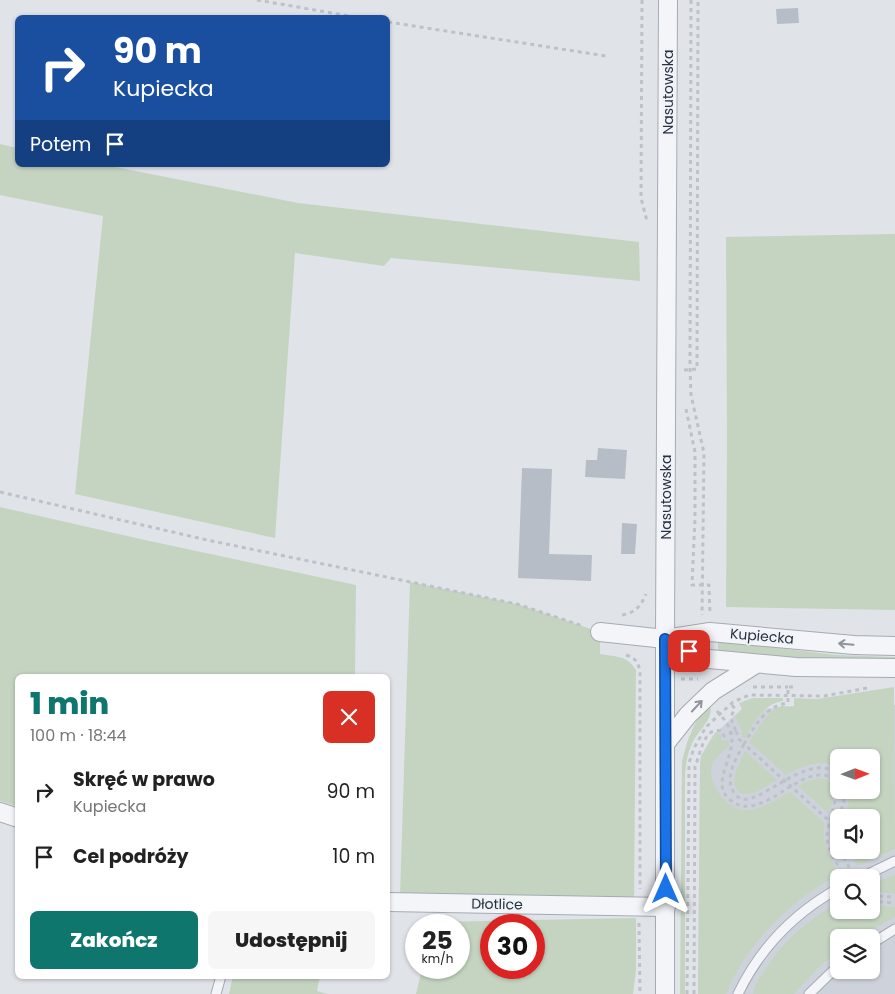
<!DOCTYPE html>
<html lang="pl">
<head>
<meta charset="utf-8">
<style>
  :root { --surface:#fff; --page:#f6f6f6; --text:#222; --muted:#767676; --accent:#0f766e }
  body { margin:0; font-family:Poppins,sans-serif; background:var(--page); color:var(--text); height:100vh; display:flex; flex-direction:column; font-size:19px; white-space:nowrap }
  * { box-sizing:border-box; margin:0 }
  p { font-size:16px; color:var(--muted) }
  .icon { flex:none; width:28px; height:28px; fill:none; stroke:currentColor; stroke-width:2; stroke-linecap:round; stroke-linejoin:round }
  .map { position:relative; flex:1; overflow:hidden }
  .panel { position:absolute; left:15px; top:674px; width:375px; height:305px; display:flex; flex-direction:column; background:var(--surface); border-radius:8px; box-shadow:0 1px 4px #0004 }
  .panel>* { flex:none }
  .hud { position:absolute; left:15px; top:15px; width:375px; height:152px; border-radius:8px; box-shadow:0 1px 4px #0004; background:#1a4fa0; color:#fff; overflow:hidden }
  .needle { width:32px; rotate:89deg }
  .controls { position:absolute; left:830px; top:749px; display:grid; gap:10px }
  .controls a { display:grid; place-items:center; width:50px; height:50px; border-radius:8px; background:var(--surface); box-shadow:0 1px 4px #0004; font-size:25px }
  .speed { position:absolute; left:405px; top:914px; display:flex; gap:10px; font-size:25px; font-weight:700; text-align:center }
  .speed>* { display:grid; place-content:center; width:65px; height:65px; border-radius:50%; background:var(--surface); box-shadow:0 1px 4px #0004; line-height:1 }
  .speed small { font-size:12px; font-weight:400 }
  .speed .limit { border:8px solid #d22; background:#fff; color:#111 }
  .pin { position:absolute; display:grid; place-items:center; width:42px; height:42px; color:#fff; margin:-21px; border-radius:10px; box-shadow:0 2px 8px #0006 }
  .me { position:absolute; width:55px; margin:-28px; rotate:0deg; stroke-linejoin:round; filter:drop-shadow(0 0 4px #0008) }
  .turn { display:flex; align-items:center; gap:18px; height:105px; padding:0 15px; font-size:22px }
  .turn .icon { width:65px; height:65px; stroke-width:2.5 }
  .turn b { display:block; font-size:35px; line-height:42px }
  .then { display:flex; align-items:center; height:48px; padding:0 15px; background:#0003; gap:10px; font-size:19px }
  .round { display:grid; place-items:center; flex:none; width:52px; height:52px; border-radius:8px; background:var(--page) }
  .overview { display:flex; align-items:center; justify-content:space-between; height:85px; padding:0 15px }
  h1 { font-size:30px; font-weight:800; line-height:38px; color:var(--accent) }
  .primary-button { display:flex; gap:10px; margin-top:auto; padding:10px 15px }
  .primary-button a { flex:1; height:58px; border-radius:8px; background:var(--accent); color:#fff; font-size:20px; font-weight:800; line-height:58px; text-align:center }
  .primary-button a+a { background:var(--page); color:var(--text) }
  ul { padding:0; list-style:none }
  li { display:flex; align-items:center; gap:15px; height:65px; padding:0 15px }
  li div { flex:1 }
  li b { display:block; font-size:19px }
  li em { font-style:normal }
  .map>svg:first-child { display:block }
  .built { fill:#ced3db; fill-rule:evenodd }
  .green { fill:#c5d4c1; fill-rule:evenodd }
  .building { fill:#b7bdc6 }
  .lines { fill:none; stroke-linecap:round; stroke-linejoin:round }
  .lane-casing { stroke:#a5abb3; stroke-width:11 }
  .street-casing { stroke:#a5abb3; stroke-width:20 }
  .path { stroke:#bec2c8; stroke-width:3; stroke-dasharray:4 4; stroke-linecap:butt }
  .lane { stroke:#f3f5f8; stroke-width:9 }
  .street { stroke:#f3f5f8; stroke-width:18 }
  .oneway { stroke:#8e939c }
  .route-casing { stroke:#114b97; stroke-width:12 }
  .route { stroke:#1a73e8; stroke-width:9 }
  .labels { text-anchor:middle; dominant-baseline:central; stroke-width:4; stroke-linejoin:round; paint-order:stroke }
  .street-label { font-size:14px; fill:#283141; stroke:#f0f3f7 }
</style>
</head>
<body>
<div class="map">
<svg width="895" height="994" viewBox="0 0 895 994">
  <rect width="100%" height="100%" fill="#e0e4e9"/>
  <path class="built" d="M895,705V994H698L700,767L701,756L713,735L742,709ZM839,758H871V790H839ZM839,818H871V850H839ZM839,878H871V910H839ZM839,938H871V970H839Z"/>
  <g class="green">
    <path d="M0,144L17,148L18,165H105L298,203L639,242L640,281L391,258L384,266L295,253L275,538L75,494L103,216L0,195Z"/>
    <path d="M895,234V610L726,607L727,441L726,237Z"/>
    <path d="M0,507L145,540L356,585L355,676H18L17,806L0,801Z"/>
    <path d="M410,582L517,604L600,632V654C617,657 627,655 636,670L634,906L400,895Z"/>
    <path d="M718,641L837,655L895,657V661L830,660L718,654Z"/>
    <path d="M894,687L895,849L858,866L845,850H871V818L843,817L848,806L850,790H871V758H839V770C822,756 802,767 786,775L749,742C756,731 768,709 782,706C785,706 790,707 794,706V698L817,699Z"/>
    <path d="M753,698H783V701C764,704 753,722 746,738L742,737V732L735,716L742,709L739,703Z"/>
    <path d="M708,706L711,709C710,723 697,732 692,744C687,754 686,764 685,775V994H680L682,761C687,741 693,721 708,706Z"/>
    <path d="M716,732L721,735L722,741L729,740V746C724,751 716,757 713,763C704,779 727,809 743,810C759,812 776,799 790,792L825,823C820,842 831,858 839,874C790,902 748,941 726,994H698L700,767L701,756Z"/>
    <path d="M745,751L777,780L755,793L742,794C726,784 739,764 745,751Z"/>
    <path d="M819,778L827,780L834,788L832,804L828,813L798,786L807,781Z"/>
    <path d="M895,875V894L871,891V884Z"/>
    <path d="M839,902V910H871V905L895,907V917L859,937L839,938V951L821,965L794,994H753C754,986 758,980 763,973C782,942 807,920 839,902Z"/>
    <path d="M636,918V970L633,994H416L422,968H459V925H430L431,922ZM491,925H534V968H491Z"/>
    <path d="M233,976H320L317,991L328,994H229Z"/>
  </g>
  <g class="building">
    <path d="M798,8L799,23L777,24L776,9Z"/>
    <path d="M598,448L627,450L625,479L585,477L586,460H597Z"/>
    <path d="M522,468L552,469L549,554L592,555L591,581L518,578Z"/>
    <path d="M622,523L637,524L635,554H621Z"/>
  </g>
  <g class="lines">
    <defs>
      <g id="lane">
        <path d="M860,878L895,861"/>
        <path d="M871,944L895,929"/>
        <path d="M216,994L221,976"/>
        <path d="M738,994C760,948 794,913 839,888"/>
        <path d="M809,994L839,965"/>
      </g>
      <g id="street">
        <path d="M600,632L665,639L710,632L854,645L895,646"/>
        <path d="M665,639L702,657L709,659L796,667L895,668"/>
        <path d="M665,744L688,715L713,691L756,664"/>
        <path d="M0,812L18,818"/>
        <path d="M388,902L666,907"/>
        <path d="M665,994V639L668,0"/>
      </g>
    </defs>
    <use href="#lane" class="lane-casing"/>
    <use href="#street" class="street-casing"/>
    <g class="path">
      <path d="M257,0L361,18"/>
      <path d="M642,0L641,198L647,221"/>
      <path d="M691,0L690,369L691,395L704,453L702,615"/>
      <path d="M388,22L606,56"/>
      <path d="M684,370L697,369L698,0"/>
      <path d="M686,409L695,452V518L692,585H709L710,615"/>
      <path d="M0,492L207,540L517,604L583,626"/>
      <path d="M622,615C635,613 641,606 646,594"/>
      <path d="M626,655C636,658 639,663 640,673V889"/>
      <path d="M681,679H698"/>
      <path d="M753,687H788"/>
      <path d="M793,687H788V703C765,706 755,726 744,744L836,827L834,836L839,849"/>
      <path d="M717,711C722,717 728,723 730,730C739,755 710,780 728,798C756,826 792,774 821,775C853,775 824,824 827,840C829,852 837,864 843,874"/>
      <path d="M736,731L739,739L744,744C736,759 723,778 735,794C738,798 743,800 748,799C772,794 815,750 839,776"/>
      <path d="M839,818L844,801V790"/>
      <path d="M840,850L850,869"/>
      <path d="M871,896L895,897"/>
      <path d="M871,901L895,903"/>
      <path d="M639,923L640,994"/>
      <path d="M687,994L689,763L694,748L706,727L733,702L749,695L824,696L867,688"/>
      <path d="M694,994L695,767C699,757 702,740 710,733C713,730 718,730 722,731L724,736L736,731C732,722 729,717 735,709L730,702"/>
    </g>
    <use href="#lane" class="lane"/>
    <use href="#street" class="street"/>
  </g>
  <defs><path id="oneway-shaft" d="M-6 0H5M1.5-3L5.5 0L1.5 3" fill="none" stroke-width="1.6" stroke-linecap="round" stroke-linejoin="round" transform="scale(1.25)"/></defs>
  <g class="oneway">
    <use href="#oneway-shaft" transform="translate(846 644) rotate(-175)"/>
    <use href="#oneway-shaft" transform="translate(697 706) rotate(-47)"/>
  </g>
  <g class="lines">
    <defs>
      <path id="route" d="M666,889L665,639L689,651"/>
    </defs>
    <use href="#route" class="route-casing"/>
    <use href="#route" class="route"/>
  </g>
  <g class="labels">
    <g class="street-label">
      <text transform="translate(668 92) rotate(-90)">Nasutowska</text>
      <text transform="translate(666 497) rotate(-90)">Nasutowska</text>
      <text transform="translate(762 636) rotate(5)">Kupiecka</text>
      <text transform="translate(497 904) rotate(1)">Dłotlice</text>
    </g>
  </g>
</svg>
<div class="controls">
<a><svg class="needle" viewBox="-14 -14 28 28"><path d="M0-13l5 13h-10z" fill="#e53935"/><path d="M0 13l5-13h-10z" fill="#767676"/></svg></a>
<a><svg class="icon" aria-label="sound" viewBox="0 0 24 24"><path d="M4 9h4l5-4v14l-5-4H4zM17 9q2 3 0 6"/></svg></a>
<a><svg class="icon" aria-label="search" viewBox="0 0 24 24"><circle cx="10" cy="10" r="6"/><path d="M15 15l6 6"/></svg></a>
<a><svg class="icon" aria-label="layers" viewBox="0 0 24 24"><path d="M12 4l9 5-9 5-9-5zM3 14l9 5 9-5"/></svg></a>
</div>
<div class="speed"><div>25<small>km/h</small></div><div class="limit">30</div></div>
<div class="pin" style="left:689px;top:651px;background:#d93025"><svg class="icon" aria-label="arrive" viewBox="0 0 24 24"><path d="M6 21V4h12l-3 4 3 4H6"/></svg></div>
<svg class="me" style="left:666px;top:889px" viewBox="-20 -20 40 40"><path d="M0-17L14 15 0 8-14 15z" fill="#1a73e8" stroke="#fff" stroke-width="4"/></svg>
<div class="hud">
<div class="turn"><svg class="icon" aria-label="right" viewBox="0 0 24 24"><path d="M7 20v-9h11M14 6l5 5-5 5"/></svg><div><b>90 m</b>Kupiecka</div></div>
<div class="then">Potem<svg class="icon" aria-label="arrive" viewBox="0 0 24 24"><path d="M6 21V4h12l-3 4 3 4H6"/></svg></div>
</div>
<section class="panel">
<div class="overview"><div><h1>1 min</h1><p>100 m · 18:44</p></div><a class="round" style="background:#d93025;color:#fff"><svg class="icon" aria-label="close" viewBox="0 0 24 24"><path d="M6 6l12 12M18 6L6 18"/></svg></a></div>
<ul>
<li><svg class="icon" aria-label="right" viewBox="0 0 24 24"><path d="M7 20v-9h11M14 6l5 5-5 5"/></svg><div><b>Skręć w prawo</b><p>Kupiecka</p></div><em>90 m</em></li>
<li><svg class="icon" aria-label="arrive" viewBox="0 0 24 24"><path d="M6 21V4h12l-3 4 3 4H6"/></svg><div><b>Cel podróży</b></div><em>10 m</em></li>
</ul>
<div class="primary-button"><a>Zakończ</a><a>Udostępnij</a></div>
</section>
</div>
</body>
</html>
